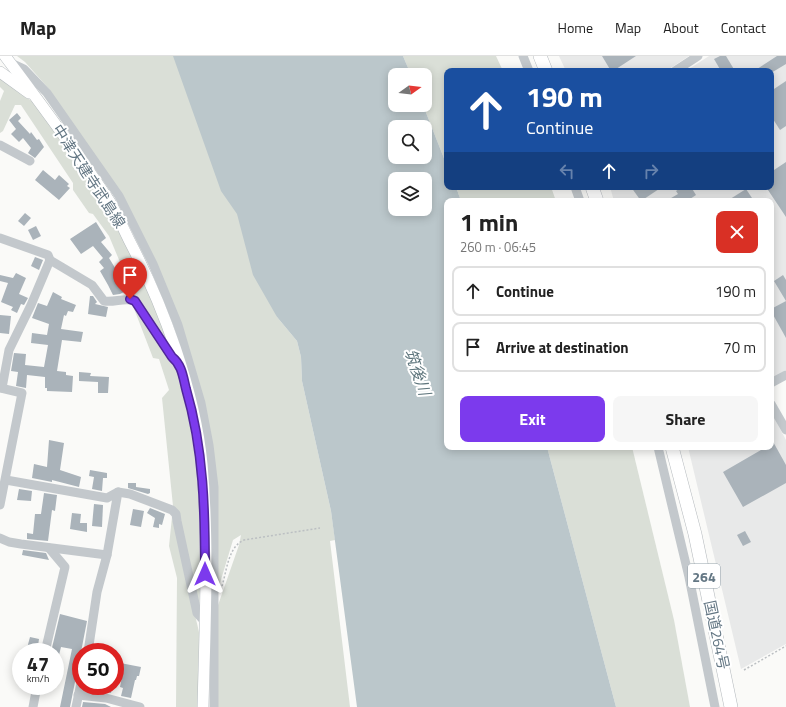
<!DOCTYPE html>
<html lang="en">
<head>
<meta charset="utf-8">
<style>
  :root { --surface:#fff; --page:#f6f6f6; --text:#222; --muted:#767676; --line:#e0e0e0; --accent:#7c3aed }
  body { margin:0; font-family:"Titillium Web","Noto Sans JP",sans-serif; background:var(--page); color:var(--text); height:100vh; display:flex; flex-direction:column; font-size:15px; white-space:nowrap }
  * { box-sizing:border-box; margin:0 }
  p { font-size:13px; color:var(--muted) }
  .icon { flex:none; width:22px; height:22px; fill:none; stroke:currentColor; stroke-width:2; stroke-linecap:round; stroke-linejoin:round }
  .map { position:relative; flex:1; overflow:hidden }
  .side { position:absolute; left:444px; top:142px; width:330px; height:252px; display:flex; flex-direction:column; background:var(--surface); border-radius:8px; box-shadow:0 2px 10px #0003 }
  .side>* { flex:none }
  .hud { position:absolute; left:444px; top:12px; width:330px; height:122px; border-radius:8px; box-shadow:0 2px 10px #0003; background:#1a4fa0; color:#fff; overflow:hidden }
  .needle { width:26px; rotate:75deg }
  .buttons { position:absolute; left:388px; top:12px; display:grid; gap:8px }
  .buttons a { display:grid; place-items:center; width:44px; height:44px; border-radius:8px; background:var(--surface); box-shadow:0 2px 10px #0003; font-size:20px }
  .speed { position:absolute; left:12px; top:587px; display:flex; gap:8px; font-size:20px; font-weight:700; text-align:center }
  .speed>* { display:grid; place-content:center; width:52px; height:52px; border-radius:50%; background:var(--surface); box-shadow:0 2px 10px #0003; line-height:1 }
  .speed small { font-size:10px; font-weight:400 }
  .speed .limit { border:6px solid #d22; background:#fff; color:#111 }
  .pin { position:absolute; display:grid; place-items:center; width:34px; height:34px; color:#fff; margin:-41px -17px; border-radius:50% 50% 50% 0; rotate:-45deg; box-shadow:0 0 4px #0007 }
  .pin .icon { rotate:45deg }
  .me { position:absolute; width:44px; margin:-22px; rotate:0deg; stroke-linejoin:round; filter:drop-shadow(0 0 3px #0008) }
  .turn { display:flex; align-items:center; gap:14px; height:84px; padding:0 16px; font-size:18px }
  .turn .icon { width:52px; height:52px; stroke-width:2.5 }
  .turn b { display:block; font-size:28px; line-height:34px }
  .lanes { display:flex; align-items:center; height:38px; padding:0 16px; background:#0003; justify-content:center; gap:20px; direction:ltr }
  .lanes .off { opacity:.35 }
  .round { display:grid; place-items:center; flex:none; width:42px; height:42px; border-radius:8px; background:var(--page) }
  .overview { display:flex; align-items:center; justify-content:space-between; height:68px; padding:0 16px }
  h1 { font-size:24px; font-weight:700; line-height:30px }
  .action { display:flex; gap:8px; margin-top:auto; padding:8px 16px }
  .action a { flex:1; height:46px; border-radius:8px; background:var(--accent); color:#fff; font-size:16px; font-weight:700; line-height:46px; text-align:center }
  .action a+a { background:var(--page); color:var(--text) }
  ul { padding:0; list-style:none }
  li { display:flex; align-items:center; gap:12px; height:50px; margin:0 8px 6px; padding:0 8px; border:2px solid var(--line); border-radius:8px }
  li div { flex:1 }
  li b { display:block; font-size:15px }
  li em { font-style:normal }
  header { display:flex; align-items:center; gap:24px; box-sizing:border-box; height:56px; padding:0 20px; background:var(--surface); border-bottom:1px solid var(--line) }
  header strong { font-size:19px }
  nav { display:flex; gap:22px; margin-inline-start:auto; font-size:14px }
  .map>svg:first-child { display:block }
  .built { fill:#e8e9e9 }
  .green { fill:#dadfd7 }
  .water { fill:#bbc7cb; fill-rule:evenodd }
  .building { fill:#aab3ba }
  .lines { fill:none; stroke-linecap:round; stroke-linejoin:round }
  .major-casing { stroke:#b4babe; stroke-width:12 }
  .highway-casing { stroke:#b4b9bd; stroke-width:14 }
  .path { stroke:#bbbfc2; stroke-width:1.5; stroke-dasharray:2 2; stroke-linecap:butt }
  .minor { stroke:#c3c8cc; stroke-width:9 }
  .major { stroke:#fff; stroke-width:11 }
  .highway { stroke:#fff; stroke-width:13 }
  .route-casing { stroke:#51269a; stroke-width:10 }
  .route { stroke:#7c3aed; stroke-width:7 }
  .labels { text-anchor:middle; dominant-baseline:central; stroke-width:4; stroke-linejoin:round; paint-order:stroke }
  .shield { fill:#fff; stroke:#92a0a9; stroke-width:1 }
  .shield-label { font-size:14px; font-weight:bold; fill:#647784 }
  .street-label { font-size:15px; fill:#647784; stroke:#fff }
  .water-label { font-size:16px; font-style:italic; fill:#5f767d; stroke:#fff }
</style>
</head>
<body>
<header>
<strong>Map</strong>
<nav><a>Home</a><a>Map</a><a>About</a><a>Contact</a></nav>
</header>
<div class="map">
<svg width="786" height="651" viewBox="0 0 786 651">
  <rect width="100%" height="100%" fill="#fafaf8"/>
  <g class="built">
    <path d="M559,0H689L666,15H566Z"/>
    <path d="M709,0H786V314L771,323V145H614L610,131H771V15H686Z"/>
    <path d="M771,356L786,384V588L741,613L688,391H771Z"/>
  </g>
  <g class="green">
    <path d="M17,0H180L253,165L277,261L297,285L301,301L302,325L331,455L335,484L330,485L350,651H216L217,552L239,489L241,479L233,484L217,537L211,389L155,207L49,33L25,6Z"/>
    <path d="M403,0H496L503,15H447V110L423,49H425V19H411Z"/>
    <path d="M0,20L39,51L109,153L140,214L171,294L133,237L109,180L93,158L89,157L73,134V127L21,49H15L3,75L0,77V45L4,35L0,31Z"/>
    <path d="M456,131H551L556,145H461Z"/>
    <path d="M133,250L176,313L188,358L197,412L202,475L199,555L173,450L162,342L169,334L159,303L153,302Z"/>
    <path d="M547,391H632L674,564L690,651H616Z"/>
    <path d="M172,461L199,576L198,651H176L177,522L169,490Z"/>
  </g>
  <path class="water" d="M173,0H403L411,19H395V49H423L447,110V131H456L461,145H447V391H547L616,651H357L331,455L302,325L301,301L297,285L277,261L253,219L237,158L221,135ZM395,71H425V101H395ZM395,123H425V153H395Z"/>
  <g class="building">
    <path d="M602,0H636L613,15H611Z"/>
    <path d="M720,0H726L735,15H721L714,3Z"/>
    <path d="M777,0H786V8L771,17V15H754Z"/>
    <path d="M786,25V70L780,74L771,60V35Z"/>
    <path d="M17,57L21,62L18,65L30,78L31,76L37,84L39,83L44,91L35,102L28,97L31,92L23,82L19,86L11,78L16,73L9,64Z"/>
    <path d="M786,106V161L766,131H771V116Z"/>
    <path d="M43,114L55,124L59,119L69,128L67,130L70,132L59,144L35,124Z"/>
    <path d="M631,131H662L641,145Z"/>
    <path d="M682,131H691L696,139L687,145H666L678,138L676,135Z"/>
    <path d="M746,133L754,145H727Z"/>
    <path d="M25,157L31,162L24,170L18,165Z"/>
    <path d="M96,166L106,182L101,186L112,199L109,202L120,220L116,222L124,236L120,238L113,239L108,229L100,215L104,212L99,206L103,202L93,190L81,198L70,183Z"/>
    <path d="M36,170L41,180L33,184L28,174Z"/>
    <path d="M35,201L43,204L39,214L31,210Z"/>
    <path d="M16,217L26,222L19,238L28,242L24,249L21,248L17,257L11,254L13,251L1,246L8,227L0,225V219L13,222Z"/>
    <path d="M783,219L786,224V282L771,255V253L786,245L774,225Z"/>
    <path d="M53,236L62,241L61,243L76,249L73,256L68,255L66,260L64,259L61,273L83,276L81,286L62,284L57,315L66,316V319L73,320L72,336L47,335V332H45V321L27,319L26,332L16,330L18,316L11,315L14,297L26,298L25,309L44,311L48,289L31,287L32,277L47,279L49,268L32,262L38,247L47,250Z"/>
    <path d="M90,240H93L97,246L95,248L108,251L106,261L88,258Z"/>
    <path d="M0,259L11,260L9,278L0,277Z"/>
    <path d="M79,316L91,317L90,320L109,321L108,337H98V326L79,325Z"/>
    <path d="M771,382L786,409V427L743,451L723,416L766,391H771Z"/>
    <path d="M49,384L64,387L60,414L81,421L79,431L52,424V426L32,422L34,408L47,411Z"/>
    <path d="M90,414L107,417V422H103L102,435L92,433L94,421L89,420Z"/>
    <path d="M128,427H136V431L150,433V437L148,438L128,432Z"/>
    <path d="M19,433L32,435L31,445L17,444Z"/>
    <path d="M44,437L57,439L55,455L52,454L48,485L27,483V477L33,478L35,458H41Z"/>
    <path d="M94,448L103,449L102,471L92,470Z"/>
    <path d="M150,452L165,458L162,469L159,468V472L153,471L155,462L147,457Z"/>
    <path d="M133,453L144,455L141,471L130,469Z"/>
    <path d="M72,457L81,458L80,467H87V476L70,473Z"/>
    <path d="M745,475L751,486L743,490L737,479Z"/>
    <path d="M23,494L46,497L49,504L22,499Z"/>
    <path d="M60,558L87,565L81,596L79,621L75,626L70,651H60L72,593L61,591L57,607H55V596H51Z"/>
    <path d="M30,581L39,583L37,596H26Z"/>
    <path d="M115,606L141,611L139,620H137L136,624H135L131,642L121,640L123,632L120,631L123,615H117L115,612Z"/>
    <path d="M104,630H112L111,637L86,634V631L103,634Z"/>
    <path d="M83,646L105,648L111,651H82Z"/>
  </g>
  <g class="lines">
    <defs>
      <g id="major">
        <path d="M5,0C41,48 77,96 110,146C117,158 123,172 129,184C163,249 195,335 202,408C209,488 205,570 203,651"/>
        <path d="M0,16L29,37"/>
      </g>
      <g id="highway">
        <path d="M540,0L546,15"/>
        <path d="M592,131L597,145"/>
        <path d="M672,391L695,478L731,651"/>
      </g>
    </defs>
    <use href="#major" class="major-casing"/>
    <use href="#highway" class="highway-casing"/>
    <g class="path">
      <path d="M222,530C227,514 228,491 244,484L320,472"/>
      <path d="M744,614L786,590"/>
    </g>
    <g class="minor">
      <path d="M523,0L529,15"/>
      <path d="M11,7L24,13L47,37L119,140L153,208L178,269L201,347L209,389L214,431V651"/>
      <path d="M675,15L698,0"/>
      <path d="M0,89L30,105"/>
      <path d="M575,131L580,145"/>
      <path d="M0,182L48,199L50,204L92,229L104,245C114,247 125,241 135,245L172,301L179,307"/>
      <path d="M771,327L786,319"/>
      <path d="M0,332L22,337L0,449"/>
      <path d="M2,332L9,294L31,249L50,204"/>
      <path d="M771,348L786,374"/>
      <path d="M658,391L689,521L715,651"/>
      <path d="M6,424L107,442L118,436L130,438L172,454L176,458L177,465L197,557L205,566"/>
      <path d="M0,482L9,486L21,488L107,499"/>
      <path d="M45,596L65,511L49,492"/>
      <path d="M88,596L97,536L107,499L118,436"/>
      <path d="M78,639L106,642L140,651"/>
      <path d="M33,651L37,630"/>
      <path d="M76,651L81,627"/>
    </g>
    <use href="#major" class="major"/>
    <use href="#highway" class="highway"/>
  </g>
  <g class="lines">
    <defs>
      <path id="route" d="M130,243L135,245L172,301C182,309 183,321 186,333C204,394 205,456 205,518"/>
    </defs>
    <use href="#route" class="route-casing"/>
    <use href="#route" class="route"/>
  </g>
  <g class="labels">
    <rect class="shield" x="688" y="508" width="32" height="24" rx="3"/>
    <g class="shield-label">
      <text x="704" y="520">264</text>
    </g>
    <g class="street-label">
      <text transform="translate(89 120) rotate(57)">中津天建寺武島線</text>
      <text transform="translate(717 579) rotate(78)">国道264号</text>
    </g>
    <g class="water-label">
      <text transform="translate(418 316) rotate(71)">筑後川</text>
    </g>
  </g>
</svg>
<div class="buttons">
<a><svg class="needle" viewBox="-14 -14 28 28"><path d="M0-13l5 13h-10z" fill="#e53935"/><path d="M0 13l5-13h-10z" fill="#767676"/></svg></a>
<a><svg class="icon" aria-label="search" viewBox="0 0 24 24"><circle cx="10" cy="10" r="6"/><path d="M15 15l6 6"/></svg></a>
<a><svg class="icon" aria-label="layers" viewBox="0 0 24 24"><path d="M12 4l9 5-9 5-9-5zM3 14l9 5 9-5"/></svg></a>
</div>
<div class="speed"><div>47<small>km/h</small></div><div class="limit">50</div></div>
<div class="pin" style="left:130px;top:243px;background:#d93025"><svg class="icon" aria-label="arrive" viewBox="0 0 24 24"><path d="M6 21V4h12l-3 4 3 4H6"/></svg></div>
<svg class="me" style="left:205px;top:518px" viewBox="-20 -20 40 40"><path d="M0-17L14 15 0 8-14 15z" fill="#7c3aed" stroke="#fff" stroke-width="4"/></svg>
<div class="hud">
<div class="turn"><svg class="icon" aria-label="ahead" viewBox="0 0 24 24"><path d="M12 20V5M6 11l6-6 6 6"/></svg><div><b>190 m</b>Continue</div></div>
<div class="lanes"><svg class="icon off" aria-label="left" viewBox="0 0 24 24"><path d="M17 20v-9H6M10 6l-5 5 5 5"/></svg><svg class="icon" aria-label="ahead" viewBox="0 0 24 24"><path d="M12 20V5M6 11l6-6 6 6"/></svg><svg class="icon off" aria-label="right" viewBox="0 0 24 24"><path d="M7 20v-9h11M14 6l5 5-5 5"/></svg></div>
</div>
<section class="side">
<div class="overview"><div><h1>1 min</h1><p>260 m · 06:45</p></div><a class="round" style="background:#d93025;color:#fff"><svg class="icon" aria-label="close" viewBox="0 0 24 24"><path d="M6 6l12 12M18 6L6 18"/></svg></a></div>
<ul>
<li><svg class="icon" aria-label="ahead" viewBox="0 0 24 24"><path d="M12 20V5M6 11l6-6 6 6"/></svg><div><b>Continue</b></div><em>190 m</em></li>
<li><svg class="icon" aria-label="arrive" viewBox="0 0 24 24"><path d="M6 21V4h12l-3 4 3 4H6"/></svg><div><b>Arrive at destination</b></div><em>70 m</em></li>
</ul>
<div class="action"><a>Exit</a><a>Share</a></div>
</section>
</div>
</body>
</html>
